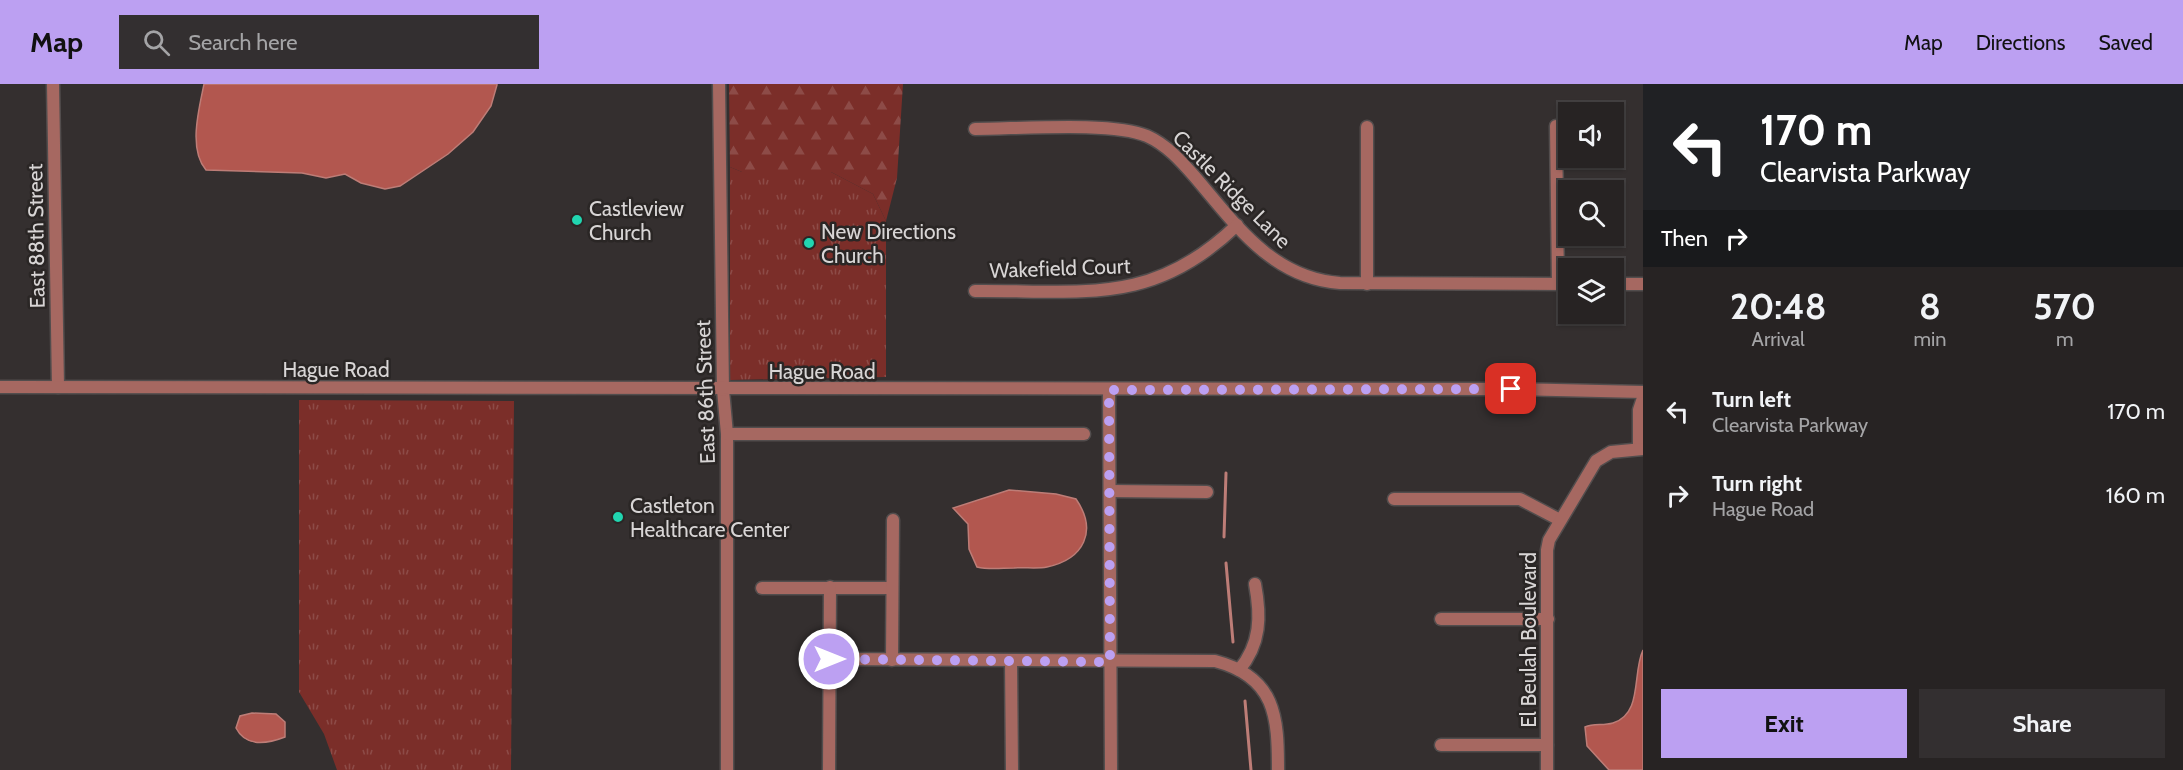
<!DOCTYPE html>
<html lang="en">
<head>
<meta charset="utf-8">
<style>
  :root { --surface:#272323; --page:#332f30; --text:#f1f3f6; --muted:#a4a4a6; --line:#434041; --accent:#bca0f2 }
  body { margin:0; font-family:Cabin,sans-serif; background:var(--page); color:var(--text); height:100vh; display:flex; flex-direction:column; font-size:22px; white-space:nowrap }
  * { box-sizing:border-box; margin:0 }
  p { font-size:20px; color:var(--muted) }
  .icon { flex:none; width:33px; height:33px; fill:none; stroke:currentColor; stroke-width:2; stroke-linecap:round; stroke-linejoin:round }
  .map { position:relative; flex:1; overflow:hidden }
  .side { display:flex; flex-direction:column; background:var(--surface); width:540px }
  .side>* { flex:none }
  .top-card { background:#202124; color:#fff; overflow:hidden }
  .fabs { position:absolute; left:1558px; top:18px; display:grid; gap:12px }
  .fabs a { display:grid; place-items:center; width:66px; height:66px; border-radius:0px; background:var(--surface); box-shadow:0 2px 4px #0004,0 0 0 2px var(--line); font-size:30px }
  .pin { position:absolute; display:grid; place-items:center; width:51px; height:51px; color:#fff; margin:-26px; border-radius:12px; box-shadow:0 3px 9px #0006 }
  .me { position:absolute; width:66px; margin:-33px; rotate:90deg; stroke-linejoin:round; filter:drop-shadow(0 0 4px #0008) }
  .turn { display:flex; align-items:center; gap:21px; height:126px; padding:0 18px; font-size:27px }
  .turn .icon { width:78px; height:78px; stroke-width:2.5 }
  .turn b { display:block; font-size:42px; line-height:51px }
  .then { display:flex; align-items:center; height:57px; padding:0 18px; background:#0003; gap:12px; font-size:22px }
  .eta { display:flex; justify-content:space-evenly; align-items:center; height:102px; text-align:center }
  .eta b { font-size:36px; font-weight:700; line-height:42px }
  .action { display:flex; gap:12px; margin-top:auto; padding:12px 18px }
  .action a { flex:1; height:69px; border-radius:0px; background:var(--accent); color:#111; font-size:24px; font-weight:700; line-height:69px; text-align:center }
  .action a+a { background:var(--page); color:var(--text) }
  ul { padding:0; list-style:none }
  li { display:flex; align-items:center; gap:18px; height:84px; padding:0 18px }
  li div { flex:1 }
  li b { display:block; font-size:22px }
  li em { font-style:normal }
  header { display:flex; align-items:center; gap:36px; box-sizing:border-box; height:84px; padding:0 30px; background:var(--accent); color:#111 }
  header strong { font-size:28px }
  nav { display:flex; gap:33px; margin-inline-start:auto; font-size:21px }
  .search { width:420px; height:54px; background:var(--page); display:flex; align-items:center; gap:15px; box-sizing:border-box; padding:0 21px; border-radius:0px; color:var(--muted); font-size:22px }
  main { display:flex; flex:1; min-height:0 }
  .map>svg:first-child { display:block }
  .grass { fill:url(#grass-tufts) }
  .forest { fill:url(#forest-firs) }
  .water { fill:#b2574f; stroke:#bd7d77; stroke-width:1.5 }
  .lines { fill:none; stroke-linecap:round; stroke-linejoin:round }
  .stream { stroke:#bd7d77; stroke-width:3 }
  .minor-casing { stroke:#524d4d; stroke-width:15 }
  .tertiary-casing { stroke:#524d4d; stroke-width:15 }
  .minor { stroke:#a66861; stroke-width:12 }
  .tertiary { stroke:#a66861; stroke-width:12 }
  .route { stroke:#bca0f2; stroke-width:10; stroke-dasharray:0 18 }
  .poi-dot { fill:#21d5b0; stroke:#2a2625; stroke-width:2 }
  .labels { text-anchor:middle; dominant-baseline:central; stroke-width:5; stroke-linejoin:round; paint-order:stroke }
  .street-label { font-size:21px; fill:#d8d5d5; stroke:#2a2625 }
  .poi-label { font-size:21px; fill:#d8d5d5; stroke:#2a2625; text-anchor:start }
</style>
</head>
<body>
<header>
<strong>Map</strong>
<div class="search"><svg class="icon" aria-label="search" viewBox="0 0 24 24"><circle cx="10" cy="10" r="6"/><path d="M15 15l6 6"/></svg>Search here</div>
<nav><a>Map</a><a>Directions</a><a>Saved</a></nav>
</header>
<main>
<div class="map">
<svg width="1643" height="686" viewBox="0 0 1643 686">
  <defs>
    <pattern id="grass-tufts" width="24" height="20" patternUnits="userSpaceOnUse" patternTransform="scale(1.5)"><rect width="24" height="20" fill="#7b2e29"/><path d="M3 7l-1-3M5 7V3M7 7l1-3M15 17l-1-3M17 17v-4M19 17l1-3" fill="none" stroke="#8d4b47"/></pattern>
    <pattern id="forest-firs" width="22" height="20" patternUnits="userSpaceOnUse" patternTransform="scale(1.5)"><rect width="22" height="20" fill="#7b2e29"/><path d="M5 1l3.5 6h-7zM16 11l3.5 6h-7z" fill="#8d4b47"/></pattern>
  </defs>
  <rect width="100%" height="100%" fill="#342f2f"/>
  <g class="grass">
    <path d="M730,83L742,88H831L873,110L886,137V293L730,296Z"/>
    <path d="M299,316L514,317L511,686H337L324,650L299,608Z"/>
  </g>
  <path class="forest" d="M729,0H903L897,94L886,137L873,110L831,88H742L730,83Z"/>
  <g class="water">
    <path d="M204,0H497V1L491,22L473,48L448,70L400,102L385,105L361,99L345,90L326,94L302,89L206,86C188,65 199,25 204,0Z"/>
    <path d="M1009,406L1056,410L1076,415C1098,447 1084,475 1047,483C1037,485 1024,483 1014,484C1002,484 989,486 977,483L969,465L968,440L953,424Z"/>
    <path d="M1643,566V686H1609L1587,662L1585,643C1594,639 1603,642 1613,639C1643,630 1632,589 1643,566Z"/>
    <path d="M252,629L276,630L285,638V653C267,660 246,664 236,644L240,632Z"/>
  </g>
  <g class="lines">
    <g class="stream">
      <path d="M1224,453L1226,389"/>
      <path d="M1226,479L1233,558"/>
      <path d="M1245,617L1251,686"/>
    </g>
    <defs>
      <g id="minor">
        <path d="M53,0L58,303"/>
        <path d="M1556,42L1558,200"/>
        <path d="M1367,43V200"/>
        <path d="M975,45C1017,45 1112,37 1147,52C1167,61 1181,77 1195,93C1236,141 1272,194 1340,199L1569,200"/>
        <path d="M1614,200H1643"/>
        <path d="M975,207C1083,206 1152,223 1237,141"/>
        <path d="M723,306L727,350V686"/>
        <path d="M1109,306L1111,686"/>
        <path d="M727,350H1084"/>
        <path d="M1639,365V326L1643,314"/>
        <path d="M1110,407L1207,408"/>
        <path d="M1394,415H1520L1560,436"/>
        <path d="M762,504H892"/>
        <path d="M1441,535H1548"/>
        <path d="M829,575L1215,577C1276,593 1278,633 1278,686"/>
        <path d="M892,576L893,436"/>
        <path d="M1011,577L1012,686"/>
        <path d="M1239,586C1261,560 1261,532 1255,500"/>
        <path d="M1441,661H1547"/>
        <path d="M829,686L830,503"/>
        <path d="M1547,686V466L1549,456L1596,377L1611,368L1643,365"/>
      </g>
      <g id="tertiary">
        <path d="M719,0L723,306"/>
        <path d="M0,303L1511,305L1643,308"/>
      </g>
    </defs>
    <use href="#minor" class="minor-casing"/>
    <use href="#tertiary" class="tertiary-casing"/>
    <use href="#minor" class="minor"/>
    <use href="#tertiary" class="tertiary"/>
  </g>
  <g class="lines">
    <path class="route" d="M829,575L1110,578L1109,306L1511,305"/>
  </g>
  <g class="poi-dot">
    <circle cx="577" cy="136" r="6"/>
    <circle cx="809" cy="159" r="6"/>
    <circle cx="618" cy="433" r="6"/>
  </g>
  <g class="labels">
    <g class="street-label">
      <text transform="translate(1232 105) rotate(45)">Castle Ridge Lane</text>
      <text transform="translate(36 152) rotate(-91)">East 88th Street</text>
      <text transform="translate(1060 184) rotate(-2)">Wakefield Court</text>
      <text x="336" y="285">Hague Road</text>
      <text x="822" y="287">Hague Road</text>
      <text transform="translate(705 308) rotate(-92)">East 86th Street</text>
      <text transform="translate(1528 556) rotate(-90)">El Beulah Boulevard</text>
    </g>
    <g class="poi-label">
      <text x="589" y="124">Castleview<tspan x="589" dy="24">Church</tspan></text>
      <text x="821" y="147">New Directions<tspan x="821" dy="24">Church</tspan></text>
      <text x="630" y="421">Castleton<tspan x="630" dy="24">Healthcare Center</tspan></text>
    </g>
  </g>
</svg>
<div class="fabs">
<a><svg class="icon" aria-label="sound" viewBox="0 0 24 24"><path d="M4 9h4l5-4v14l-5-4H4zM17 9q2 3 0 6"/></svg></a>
<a><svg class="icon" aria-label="search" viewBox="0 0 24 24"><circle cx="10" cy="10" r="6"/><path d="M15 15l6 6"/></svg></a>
<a><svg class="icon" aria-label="layers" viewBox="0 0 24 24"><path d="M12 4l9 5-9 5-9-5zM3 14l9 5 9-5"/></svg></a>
</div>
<div class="pin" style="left:1511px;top:305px;background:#d93025"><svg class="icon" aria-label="arrive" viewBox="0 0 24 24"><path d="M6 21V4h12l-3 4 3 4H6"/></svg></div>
<svg class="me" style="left:829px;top:575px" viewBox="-20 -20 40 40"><circle r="17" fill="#bca0f2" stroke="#fff" stroke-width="3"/><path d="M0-11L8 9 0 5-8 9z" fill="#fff"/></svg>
</div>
<section class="side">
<div class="top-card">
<div class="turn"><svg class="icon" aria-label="left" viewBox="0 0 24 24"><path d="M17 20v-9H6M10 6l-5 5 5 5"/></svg><div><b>170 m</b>Clearvista Parkway</div></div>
<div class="then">Then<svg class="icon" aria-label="right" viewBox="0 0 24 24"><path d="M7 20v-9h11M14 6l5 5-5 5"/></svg></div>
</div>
<div class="eta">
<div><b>20:48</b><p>Arrival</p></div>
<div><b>8</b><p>min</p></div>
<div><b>570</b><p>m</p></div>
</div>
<ul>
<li><svg class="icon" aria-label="left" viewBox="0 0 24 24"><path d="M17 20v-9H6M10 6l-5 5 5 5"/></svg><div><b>Turn left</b><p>Clearvista Parkway</p></div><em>170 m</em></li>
<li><svg class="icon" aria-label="right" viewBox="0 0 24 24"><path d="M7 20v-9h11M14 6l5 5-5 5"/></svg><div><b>Turn right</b><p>Hague Road</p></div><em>160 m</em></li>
</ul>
<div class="action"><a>Exit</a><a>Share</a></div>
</section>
</main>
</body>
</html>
